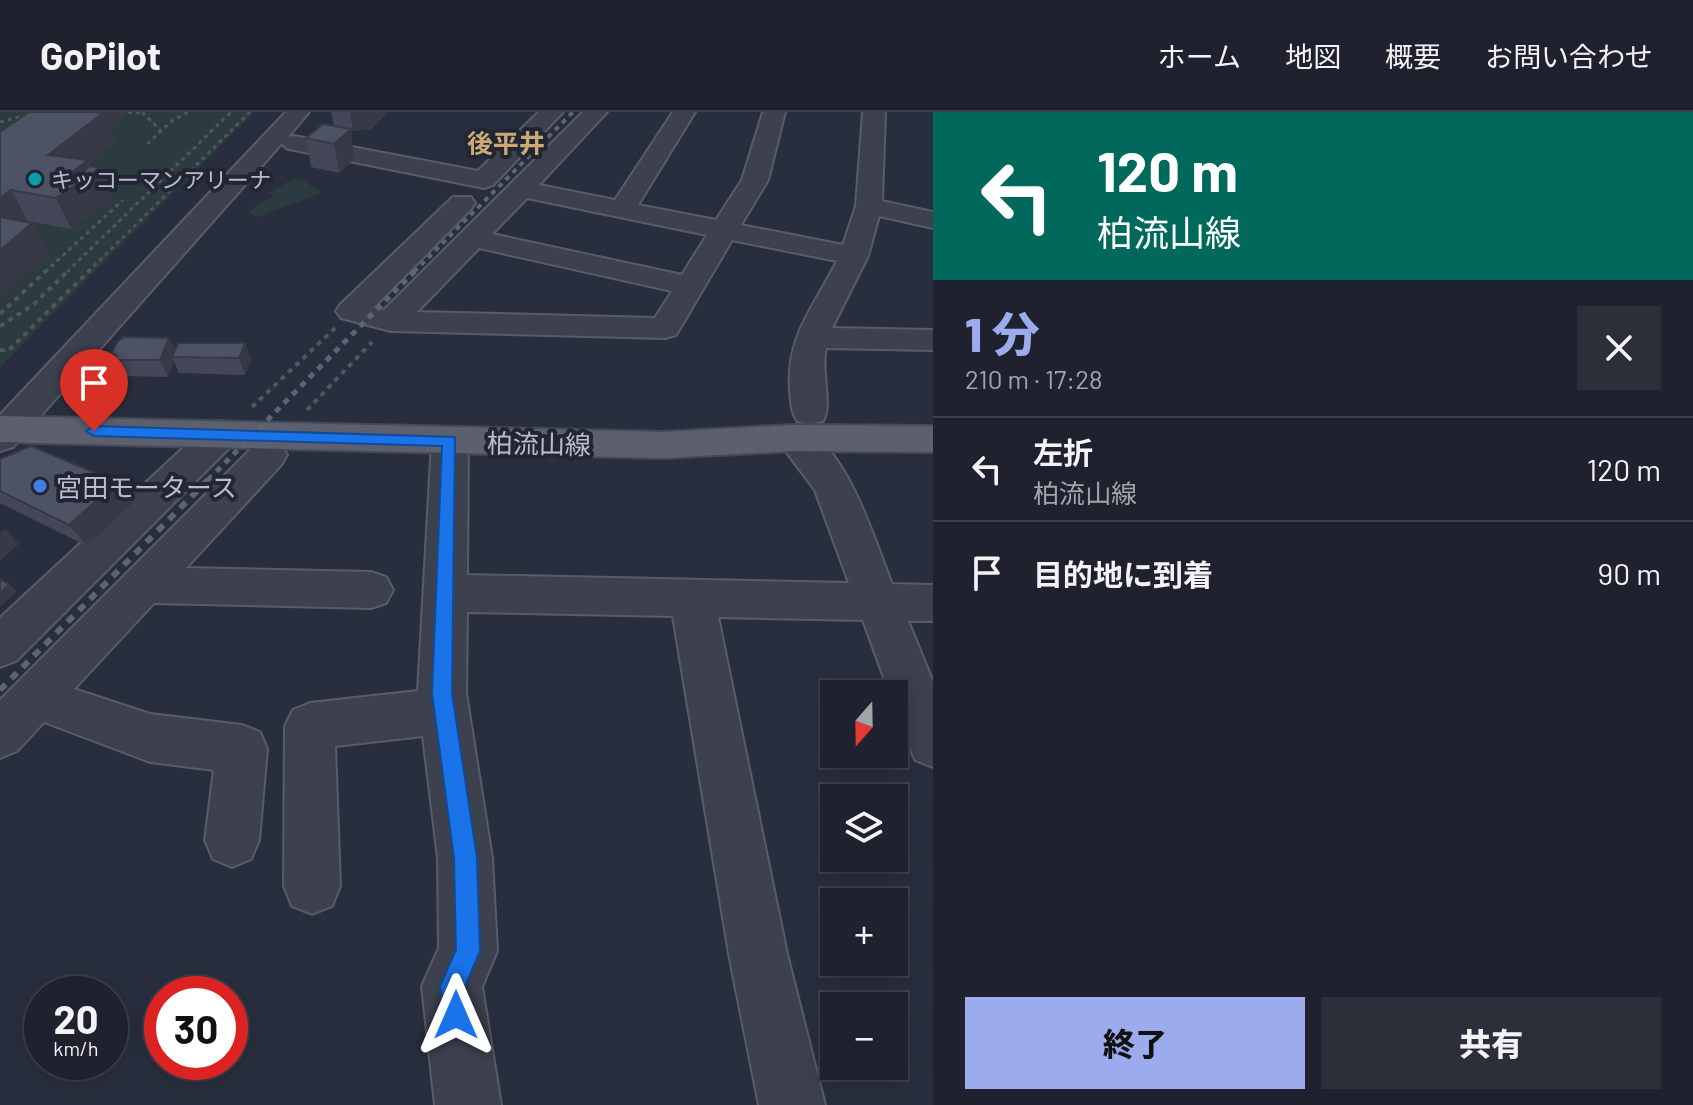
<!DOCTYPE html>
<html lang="ja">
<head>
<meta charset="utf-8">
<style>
  :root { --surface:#1f222e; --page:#2c2f3a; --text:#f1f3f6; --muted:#a1a4aa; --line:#3c3f4a; --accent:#9babed }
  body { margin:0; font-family:Barlow,"Noto Sans JP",sans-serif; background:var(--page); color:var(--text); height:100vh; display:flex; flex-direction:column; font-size:30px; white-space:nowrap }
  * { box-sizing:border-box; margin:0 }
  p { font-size:26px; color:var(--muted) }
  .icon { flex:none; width:44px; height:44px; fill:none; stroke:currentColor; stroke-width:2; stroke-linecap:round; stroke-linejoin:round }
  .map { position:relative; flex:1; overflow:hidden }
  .sheet { display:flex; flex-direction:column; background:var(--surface); width:760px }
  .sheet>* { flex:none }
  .hud { background:#00695c; color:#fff; overflow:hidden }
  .needle { width:52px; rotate:200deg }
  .controls { position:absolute; left:820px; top:568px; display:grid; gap:16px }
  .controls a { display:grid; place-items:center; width:88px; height:88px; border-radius:0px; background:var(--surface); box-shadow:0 4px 20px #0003,0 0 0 2px var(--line); font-size:40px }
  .speed { position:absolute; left:24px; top:864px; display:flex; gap:16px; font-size:40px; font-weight:700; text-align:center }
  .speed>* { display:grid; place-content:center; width:104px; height:104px; border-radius:50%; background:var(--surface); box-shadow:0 4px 20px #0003,0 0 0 2px var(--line); line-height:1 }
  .speed small { font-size:20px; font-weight:400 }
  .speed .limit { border:12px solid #d22; background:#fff; color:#111 }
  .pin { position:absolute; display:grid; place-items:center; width:68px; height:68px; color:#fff; margin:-82px -34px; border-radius:50% 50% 50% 0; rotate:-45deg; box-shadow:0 0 8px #0007 }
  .pin .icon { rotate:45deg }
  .me { position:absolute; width:88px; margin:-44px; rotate:0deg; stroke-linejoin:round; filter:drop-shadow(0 0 6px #0008) }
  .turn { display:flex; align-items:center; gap:28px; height:168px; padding:0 32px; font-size:36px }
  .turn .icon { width:104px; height:104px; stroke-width:2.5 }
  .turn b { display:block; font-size:56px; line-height:68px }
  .round { display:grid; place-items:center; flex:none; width:84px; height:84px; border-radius:0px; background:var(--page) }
  .headline { display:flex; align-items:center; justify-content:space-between; height:136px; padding:0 32px }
  h1 { font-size:48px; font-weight:800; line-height:60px; color:var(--accent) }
  .action { display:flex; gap:16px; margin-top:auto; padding:16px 32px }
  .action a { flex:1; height:92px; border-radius:0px; background:var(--accent); color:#111; font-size:32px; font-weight:800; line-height:92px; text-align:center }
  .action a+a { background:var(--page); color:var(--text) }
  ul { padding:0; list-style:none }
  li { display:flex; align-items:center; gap:24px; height:104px; padding:0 32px; border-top:2px solid var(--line) }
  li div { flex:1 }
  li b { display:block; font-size:30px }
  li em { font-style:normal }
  header { display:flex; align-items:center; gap:48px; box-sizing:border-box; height:112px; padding:0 40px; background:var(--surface); border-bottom:2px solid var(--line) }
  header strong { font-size:38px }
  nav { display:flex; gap:44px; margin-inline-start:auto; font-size:28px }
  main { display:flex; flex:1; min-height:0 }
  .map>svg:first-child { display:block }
  .green { fill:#2c3b40 }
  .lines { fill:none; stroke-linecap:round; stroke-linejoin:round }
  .minor-casing { stroke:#585c69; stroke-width:4 }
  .major-casing { stroke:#464a58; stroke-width:4 }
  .path-far1 { stroke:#4b585e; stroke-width:3; stroke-dasharray:4 4; stroke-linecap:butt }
  .path { stroke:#4b585e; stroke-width:4; stroke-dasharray:5 5; stroke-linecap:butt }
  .minor { fill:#3d414e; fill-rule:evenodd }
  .major { fill:#5b5f6e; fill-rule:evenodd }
  .rail-far2 { stroke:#5f6475; stroke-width:4; stroke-dasharray:5 5; stroke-linecap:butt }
  .rail-far1 { stroke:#5f6475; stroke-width:5; stroke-dasharray:6 6; stroke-linecap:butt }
  .rail { stroke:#5f6475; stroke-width:6; stroke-dasharray:8 8; stroke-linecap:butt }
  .wall { fill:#434757 }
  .shaded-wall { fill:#373947 }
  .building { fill:#4e5265; stroke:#373947; stroke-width:2 }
  .route { fill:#1a73e8; stroke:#114b97; stroke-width:2 }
  .culture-dot { fill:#0f9aa8; stroke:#222634; stroke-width:3 }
  .shop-dot { fill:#3f7fe0; stroke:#222634; stroke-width:3 }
  .labels { text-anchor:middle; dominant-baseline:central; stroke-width:8; stroke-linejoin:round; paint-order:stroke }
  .far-poi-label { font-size:22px; fill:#b9bcc9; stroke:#222634; text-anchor:start }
  .far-quarter-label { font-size:26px; font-weight:bold; fill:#caa973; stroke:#222634 }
  .street-label { font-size:26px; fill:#b9bcc9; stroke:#222634 }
  .poi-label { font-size:26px; fill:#b9bcc9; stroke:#222634; text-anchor:start }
</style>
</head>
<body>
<header>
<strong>GoPilot</strong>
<nav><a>ホーム</a><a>地図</a><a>概要</a><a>お問い合わせ</a></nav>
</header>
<main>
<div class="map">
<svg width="933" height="993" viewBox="0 0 933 993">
  <rect width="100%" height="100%" fill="#292e3e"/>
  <g class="green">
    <path d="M0,0H254L0,255Z"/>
    <path d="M292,67H301L322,81L257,105L248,101L260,90L274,85L270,81Z"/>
  </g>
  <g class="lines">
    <defs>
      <g id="minor">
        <path d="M286,0H309L288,25L294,24L478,59L539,0H563L493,73L484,76L294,38L286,36L282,31L13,335L0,339V303Z"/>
        <path d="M583,0H607L539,73L615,88L673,0H695L638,93L716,108L742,68L763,0H785L768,68L741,113L843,133L856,94L863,0H885L882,89L933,100V116L879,104L868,144L832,216L933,218V238L826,236C820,259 833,291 823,309L810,312L797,309C791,299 791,290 790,278C786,224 814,195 837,149L732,128L676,223L665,226L391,219L341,206L336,199L341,192L453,85H471L475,91L471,97L374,195L384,198ZM527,86L707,123L682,163L492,122ZM479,136L672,179L655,206L417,200Z"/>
        <path d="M221,309L234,313L239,322L234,331L16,549L0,555V506L208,313Z"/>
        <path d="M794,313C846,328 873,425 892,472L933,473V509H908L933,570V655L915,648L894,593V582H890L863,508L718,505L787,842L825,993H759L729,842L673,504L467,500L466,581L492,746L497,839L482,875L501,993H435L422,874L439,836L438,746L423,624L335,634L340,774L332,794L312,802L292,794L284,774L285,614L293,598L310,591L418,579L432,329L437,320L450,316L463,320L468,329L467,463L849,471L815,378L776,326L781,317Z"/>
        <path d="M268,330L281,333L287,343L281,353L186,456L371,460L386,465L393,478L386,491L371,496L154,491L74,577L150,602L242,613L260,620L267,637L259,728L251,747L232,755L213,747L205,728L214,658L150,650L44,610L17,639L0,646V588L255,333Z"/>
      </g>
      <path id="major" d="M0,304L663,320L794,313L933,314V340L794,339L663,346L0,330Z"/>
    </defs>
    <use href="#minor" class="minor-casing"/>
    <use href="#major" class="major-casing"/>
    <g class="path-far1">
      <path d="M120,0L143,1"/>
      <path d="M142,0L161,19"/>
      <path d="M0,10L37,0"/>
      <path d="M147,32L172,9L188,0"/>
      <path d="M45,160L123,88"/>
      <path d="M67,160L231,0"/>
      <path d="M88,160L250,0"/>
    </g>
    <g class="path">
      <path d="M0,202L47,158"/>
      <path d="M0,214L33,193L69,158"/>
      <path d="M0,238L8,239L90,158"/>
      <path d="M252,295L335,216"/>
      <path d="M307,298L372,230"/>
    </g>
    <use href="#minor" class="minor"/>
    <use href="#major" class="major"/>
    <path class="rail-far2" d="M414,160L573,0"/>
    <path class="rail-far1" d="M208,368L416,158"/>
    <path class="rail" d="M0,578L210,366"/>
  </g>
  <g class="wall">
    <path d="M331,0H388L371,17L351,19L354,47L339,61L311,55L306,26L334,14Z"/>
    <path d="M124,3L110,14L115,30L89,51L91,55L100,56L113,86L71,117L28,109L27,110L49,141L0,186V20Z"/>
    <path d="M169,226L175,238L245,231L251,247L245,263L179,261L174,249L168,265L122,264L111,242Z"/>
    <path d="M0,347L132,392L87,434L0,391Z"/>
  </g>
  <g class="shaded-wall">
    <path d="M90,0H123L124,3L110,14L115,30L89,51L94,60L100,56L113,86L71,117L56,86L48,43Z"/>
    <path d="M350,0H388L371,17L353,19Z"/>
    <path d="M351,17L354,47L339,61L334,32Z"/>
    <path d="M11,78L28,109L0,131V86Z"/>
    <path d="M32,111L49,141L0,186V138Z"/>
    <path d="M169,226L176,242L172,245L174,249L168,265L160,248Z"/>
    <path d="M245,231L251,247L245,263L239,246Z"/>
    <path d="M117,370L132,392L87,434L69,413Z"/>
    <path d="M5,417L19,432L0,449V421Z"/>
    <path d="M9,472L17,479L0,495V481Z"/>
  </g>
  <g class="building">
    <path d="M29,0H94L103,1L48,43L88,48L61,69L70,70L90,54L100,56L56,86L11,78L0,86V20Z"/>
    <path d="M323,12L351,17L334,32L306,26Z"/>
    <path d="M0,105L32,111L0,138Z"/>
    <path d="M124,225L169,226L160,248H113L116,243L111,242L118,229Z"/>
    <path d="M178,231H245L239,246L172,245Z"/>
    <path d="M31,334L117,370L69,413L0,379V347Z"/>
    <path d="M0,467L9,472L0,481Z"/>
  </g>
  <path class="route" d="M94,314L455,325L452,581L477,746L480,839L465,874L469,903L465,912L456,916L447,912L440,874L456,838L454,746L432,581L442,334L94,324L86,319Z"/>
  <circle class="culture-dot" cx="35" cy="67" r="8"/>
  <circle class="shop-dot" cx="40" cy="374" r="8"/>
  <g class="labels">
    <g class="far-poi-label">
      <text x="51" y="67">キッコーマンアリーナ</text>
    </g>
    <g class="far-quarter-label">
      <text x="506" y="30">後平井</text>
    </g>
    <g class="street-label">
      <text transform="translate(539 331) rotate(1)">柏流山線</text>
    </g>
    <g class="poi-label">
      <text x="56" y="374">宮田モータース</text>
    </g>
  </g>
</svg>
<div class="controls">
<a><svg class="needle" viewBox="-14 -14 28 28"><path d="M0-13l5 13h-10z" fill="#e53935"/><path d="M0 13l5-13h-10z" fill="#a1a4aa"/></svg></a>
<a><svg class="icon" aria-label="layers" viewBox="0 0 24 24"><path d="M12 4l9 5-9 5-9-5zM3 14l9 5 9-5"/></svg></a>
<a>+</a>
<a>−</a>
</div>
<div class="speed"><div>20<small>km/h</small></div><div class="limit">30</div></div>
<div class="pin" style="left:94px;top:319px;background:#d93025"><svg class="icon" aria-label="arrive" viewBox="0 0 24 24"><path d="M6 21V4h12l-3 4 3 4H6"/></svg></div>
<svg class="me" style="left:456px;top:903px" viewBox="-20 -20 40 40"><path d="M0-17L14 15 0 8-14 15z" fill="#1a73e8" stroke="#fff" stroke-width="4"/></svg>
</div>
<section class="sheet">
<div class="hud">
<div class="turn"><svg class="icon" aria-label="left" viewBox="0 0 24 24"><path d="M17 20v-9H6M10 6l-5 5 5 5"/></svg><div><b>120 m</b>柏流山線</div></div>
</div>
<div class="headline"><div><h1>1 分</h1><p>210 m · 17:28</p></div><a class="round"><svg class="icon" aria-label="close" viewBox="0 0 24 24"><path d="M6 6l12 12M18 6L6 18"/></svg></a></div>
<ul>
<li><svg class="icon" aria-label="left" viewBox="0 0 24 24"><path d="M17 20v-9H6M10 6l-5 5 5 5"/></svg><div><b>左折</b><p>柏流山線</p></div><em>120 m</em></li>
<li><svg class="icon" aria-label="arrive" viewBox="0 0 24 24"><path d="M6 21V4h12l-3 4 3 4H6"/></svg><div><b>目的地に到着</b></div><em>90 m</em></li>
</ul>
<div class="action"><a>終了</a><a>共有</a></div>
</section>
</main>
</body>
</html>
